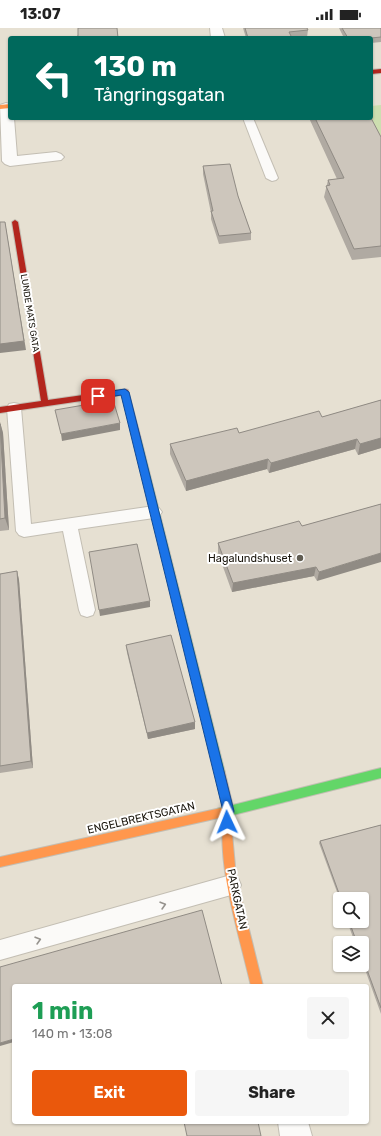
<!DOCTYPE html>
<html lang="en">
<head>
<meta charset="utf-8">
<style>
  :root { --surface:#fff; --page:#f6f6f6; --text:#222; --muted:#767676; --accent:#ea580c }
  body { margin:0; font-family:Rubik,sans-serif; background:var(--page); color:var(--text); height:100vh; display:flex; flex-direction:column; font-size:15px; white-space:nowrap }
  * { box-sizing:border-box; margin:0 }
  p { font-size:13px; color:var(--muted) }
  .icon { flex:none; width:22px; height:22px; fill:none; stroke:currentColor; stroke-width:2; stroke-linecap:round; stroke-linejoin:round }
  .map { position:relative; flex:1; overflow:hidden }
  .details { position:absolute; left:12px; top:956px; width:357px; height:140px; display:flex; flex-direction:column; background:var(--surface); border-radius:4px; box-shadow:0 1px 3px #0004 }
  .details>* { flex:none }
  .top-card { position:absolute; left:8px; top:8px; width:365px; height:84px; border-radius:4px; box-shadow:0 1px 3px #0004; background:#00695c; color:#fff; overflow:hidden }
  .buttons { position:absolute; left:333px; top:864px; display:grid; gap:8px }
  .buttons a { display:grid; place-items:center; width:36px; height:36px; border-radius:4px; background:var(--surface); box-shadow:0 1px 3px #0004; font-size:20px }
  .pin { position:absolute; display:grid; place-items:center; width:34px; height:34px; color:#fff; margin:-17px; border-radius:8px; box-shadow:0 2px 6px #0006 }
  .me { position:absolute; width:44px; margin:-22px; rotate:358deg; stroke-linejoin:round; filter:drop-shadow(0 0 3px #0008) }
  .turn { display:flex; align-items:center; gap:14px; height:84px; padding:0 20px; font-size:18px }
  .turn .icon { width:52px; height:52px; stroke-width:2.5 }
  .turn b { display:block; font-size:28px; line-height:34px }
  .round { display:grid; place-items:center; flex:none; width:42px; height:42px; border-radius:4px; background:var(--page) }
  .head { display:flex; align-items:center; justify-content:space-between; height:68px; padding:0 20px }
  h1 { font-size:24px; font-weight:700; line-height:30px; color:#1e9e55 }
  .button { display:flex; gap:8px; margin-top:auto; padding:8px 20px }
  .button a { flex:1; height:46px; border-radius:4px; background:var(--accent); color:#fff; font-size:16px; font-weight:700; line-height:46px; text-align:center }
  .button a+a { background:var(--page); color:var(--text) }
  .status { display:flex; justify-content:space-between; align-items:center; height:28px; padding:0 20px; background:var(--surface); direction:ltr }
  .status svg { height:11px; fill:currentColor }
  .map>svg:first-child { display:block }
  .green { fill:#cddeb0 }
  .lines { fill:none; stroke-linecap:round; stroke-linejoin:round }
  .lane-casing { stroke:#c3beb3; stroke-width:2 }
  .street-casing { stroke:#c3beb3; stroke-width:2 }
  .fast-casing { stroke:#c3beb3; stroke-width:2 }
  .slow-casing { stroke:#c3beb3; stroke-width:2 }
  .jam-casing { stroke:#c3beb3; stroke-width:2 }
  .lane { fill:#fbfaf8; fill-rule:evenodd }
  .street { fill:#fbfaf8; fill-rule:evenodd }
  .fast { fill:#63d668; fill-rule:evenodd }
  .slow { fill:#ff974d; fill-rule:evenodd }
  .jam { fill:#b3261e; fill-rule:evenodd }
  .wall { fill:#b0aaa2 }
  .shaded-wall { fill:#908b84 }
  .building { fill:#cdc6bc; stroke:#908b84 }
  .oneway { stroke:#96938e }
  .route { fill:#1a73e8; stroke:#114b97 }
  .poi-dot { fill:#615d52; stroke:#fff; stroke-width:1.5 }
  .labels { text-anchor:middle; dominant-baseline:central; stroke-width:4; stroke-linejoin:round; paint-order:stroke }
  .far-street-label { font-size:9px; fill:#1a160d; stroke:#fff }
  .poi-label { font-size:11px; fill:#1a160d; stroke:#fff; text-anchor:end }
  .street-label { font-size:11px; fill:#1a160d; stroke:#fff }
</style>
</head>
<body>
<div class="status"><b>13:07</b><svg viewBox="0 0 49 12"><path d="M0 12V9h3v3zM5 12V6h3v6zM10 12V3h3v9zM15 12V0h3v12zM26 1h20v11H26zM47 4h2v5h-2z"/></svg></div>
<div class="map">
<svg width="381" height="1108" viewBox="0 0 381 1108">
  <rect width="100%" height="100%" fill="#e6e0d2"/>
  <path class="green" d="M381,77V124L363,90H371V78Z"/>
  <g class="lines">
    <defs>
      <g id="lane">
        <path d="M243,90H253L278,150L276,152L272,153L266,150Z"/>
        <path d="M14,375L19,376L21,380L31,496L154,478L159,480L162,484L159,488L154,490L78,501L95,582L93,587L87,589L81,587L79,582L63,503L24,509L19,507L16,503L7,380L9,376Z"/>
        <path d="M231,847L238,850L241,857L238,864L231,867L0,932V912Z"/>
      </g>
      <g id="street">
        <path d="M210,0H222L225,10H211Z"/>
        <path d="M6,75L10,76V90H14L17,128L56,124L61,126L64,129L61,132L10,138L5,136L2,133L0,77Z"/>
        <path d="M278,1094H308L312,1108H280Z"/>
      </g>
      <g id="fast">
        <path d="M137,408L141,411L225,745L224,748L220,750L216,748L215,745L133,411Z"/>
        <path d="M381,740V750L221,790L217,789L216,785L217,781Z"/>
      </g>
      <g id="slow">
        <path d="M10,76V80L0,81V77Z"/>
        <path d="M220,740L224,742L225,745L234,783L232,805L236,849L263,958H251C239,905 218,844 223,789L0,839V829L221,780L223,781L215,745L216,742Z"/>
      </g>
      <g id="jam">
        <path d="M381,41V45L371,46V42Z"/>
        <path d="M15,192L18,194L48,372L125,361L128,362L141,411L140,413L137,414L133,411L122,367L0,385V379L41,373L12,194Z"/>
      </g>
    </defs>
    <use href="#lane" class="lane-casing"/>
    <use href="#street" class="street-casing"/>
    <use href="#fast" class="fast-casing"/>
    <use href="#slow" class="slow-casing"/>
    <use href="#jam" class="jam-casing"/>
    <use href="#lane" class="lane"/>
    <use href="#street" class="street"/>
    <use href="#fast" class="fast"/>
    <use href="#slow" class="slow"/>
    <use href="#jam" class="jam"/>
  </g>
  <g class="wall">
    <path d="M243,0H307L308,2L307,9L293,10H246Z"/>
    <path d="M339,0H381V14L371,15V10H344Z"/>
    <path d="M309,90H371L381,109V229L352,232L324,169L328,152L337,151Z"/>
    <path d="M203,138L238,168L251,205V212L219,216L211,191V185L203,146Z"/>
    <path d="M381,372V420L358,427L355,421L269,445L267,441L186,463L170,426V416L239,405L322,389Z"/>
    <path d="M0,394L3,405L9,502L0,503Z"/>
    <path d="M381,476L317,553L314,548L232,564L218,525V515L302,498Z"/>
    <path d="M17,543L19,552L33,740L0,745V546Z"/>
    <path d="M126,617L195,701L148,711L127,625Z"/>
    <path d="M381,797V986L362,933V915H355L347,893H362V871H340V872L319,815L320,813Z"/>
  </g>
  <g class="shaded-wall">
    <path d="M5,194L26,322L0,325V316Z"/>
    <path d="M0,394L3,405L9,502L5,490Z"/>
    <path d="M120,395V402L62,413L61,406Z"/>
    <path d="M381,410V420L358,427L360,416Z"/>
    <path d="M357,411L355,421L269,445L271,435Z"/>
    <path d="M268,431L267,441L186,463V453Z"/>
    <path d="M381,525V534L317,553L319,544Z"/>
    <path d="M316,539L314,548L232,564L233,555Z"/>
    <path d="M17,543L19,552L33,740L31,733Z"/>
    <path d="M150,573V579L100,588L99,582Z"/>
    <path d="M195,694V701L148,711L147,705Z"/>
    <path d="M14,1011V1014L0,1018V1015Z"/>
  </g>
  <g class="building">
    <path d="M78,0H117L118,10H72L78,8Z"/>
    <path d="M245,0H307L308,2L289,4L292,10H248Z"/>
    <path d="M342,0H381V9L371,10H348Z"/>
    <path d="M315,90H371L381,109V218L354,221L326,158L330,157L328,152L344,150Z"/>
    <path d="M230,136L238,168L251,205L219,208L211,183H213L203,138Z"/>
    <path d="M0,194H5L24,313L0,316Z"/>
    <path d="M113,372L120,395L61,406L55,382Z"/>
    <path d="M381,372V410L360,416L357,411L271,435L268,431L186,453L170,416L237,400L239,405L319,383L322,389Z"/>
    <path d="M0,396L5,490L0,491Z"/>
    <path d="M381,476V525L319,544L316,539L233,555L218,515L299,493L302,498Z"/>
    <path d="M137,516L150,573L99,582L89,524Z"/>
    <path d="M17,543L31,733L0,738V546Z"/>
    <path d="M171,607L195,694L147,705L126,617Z"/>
    <path d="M381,797V980L362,928V915H357L349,893H362V871H341L320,813Z"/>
    <path d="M202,882L222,958H14V1011L0,1015V939Z"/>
    <path d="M184,1094H258L261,1108H187Z"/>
  </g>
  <defs><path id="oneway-chevron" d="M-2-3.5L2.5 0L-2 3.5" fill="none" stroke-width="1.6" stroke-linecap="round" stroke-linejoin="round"/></defs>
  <g class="oneway">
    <use href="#oneway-chevron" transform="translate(163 877) rotate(-16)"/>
    <use href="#oneway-chevron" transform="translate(38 912) rotate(-16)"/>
  </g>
  <path class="route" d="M125,361L129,364L234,783L231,797L227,799L223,797L222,794L223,783L121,367L98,371L94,368L98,365Z"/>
  <circle class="poi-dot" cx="300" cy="530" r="4"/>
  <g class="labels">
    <g class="far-street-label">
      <text transform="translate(30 285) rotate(81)">LUNDE MATS GATA</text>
    </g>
    <g class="poi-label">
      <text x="292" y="530">Hagalundshuset</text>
    </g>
    <g class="street-label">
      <text transform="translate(141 790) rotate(-13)">ENGELBREKTSGATAN</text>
      <text transform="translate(237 871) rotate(78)">PARKGATAN</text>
    </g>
  </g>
</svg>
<div class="buttons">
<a><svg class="icon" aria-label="search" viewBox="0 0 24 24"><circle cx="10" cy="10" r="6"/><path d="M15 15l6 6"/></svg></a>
<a><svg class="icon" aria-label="layers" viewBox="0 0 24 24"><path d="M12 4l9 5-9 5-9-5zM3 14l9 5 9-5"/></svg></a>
</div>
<div class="pin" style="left:98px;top:368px;background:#d93025"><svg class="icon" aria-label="arrive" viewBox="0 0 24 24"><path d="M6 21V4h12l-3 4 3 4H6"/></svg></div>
<svg class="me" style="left:227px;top:794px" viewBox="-20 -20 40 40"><path d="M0-17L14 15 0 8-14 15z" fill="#1a73e8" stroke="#fff" stroke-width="4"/></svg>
<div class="top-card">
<div class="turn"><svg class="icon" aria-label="left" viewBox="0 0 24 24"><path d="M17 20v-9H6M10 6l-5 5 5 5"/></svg><div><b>130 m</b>Tångringsgatan</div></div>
</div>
<section class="details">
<div class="head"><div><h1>1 min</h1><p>140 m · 13:08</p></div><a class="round"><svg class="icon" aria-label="close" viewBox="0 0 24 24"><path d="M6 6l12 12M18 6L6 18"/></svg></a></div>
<div class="button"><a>Exit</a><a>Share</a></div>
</section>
</div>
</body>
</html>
